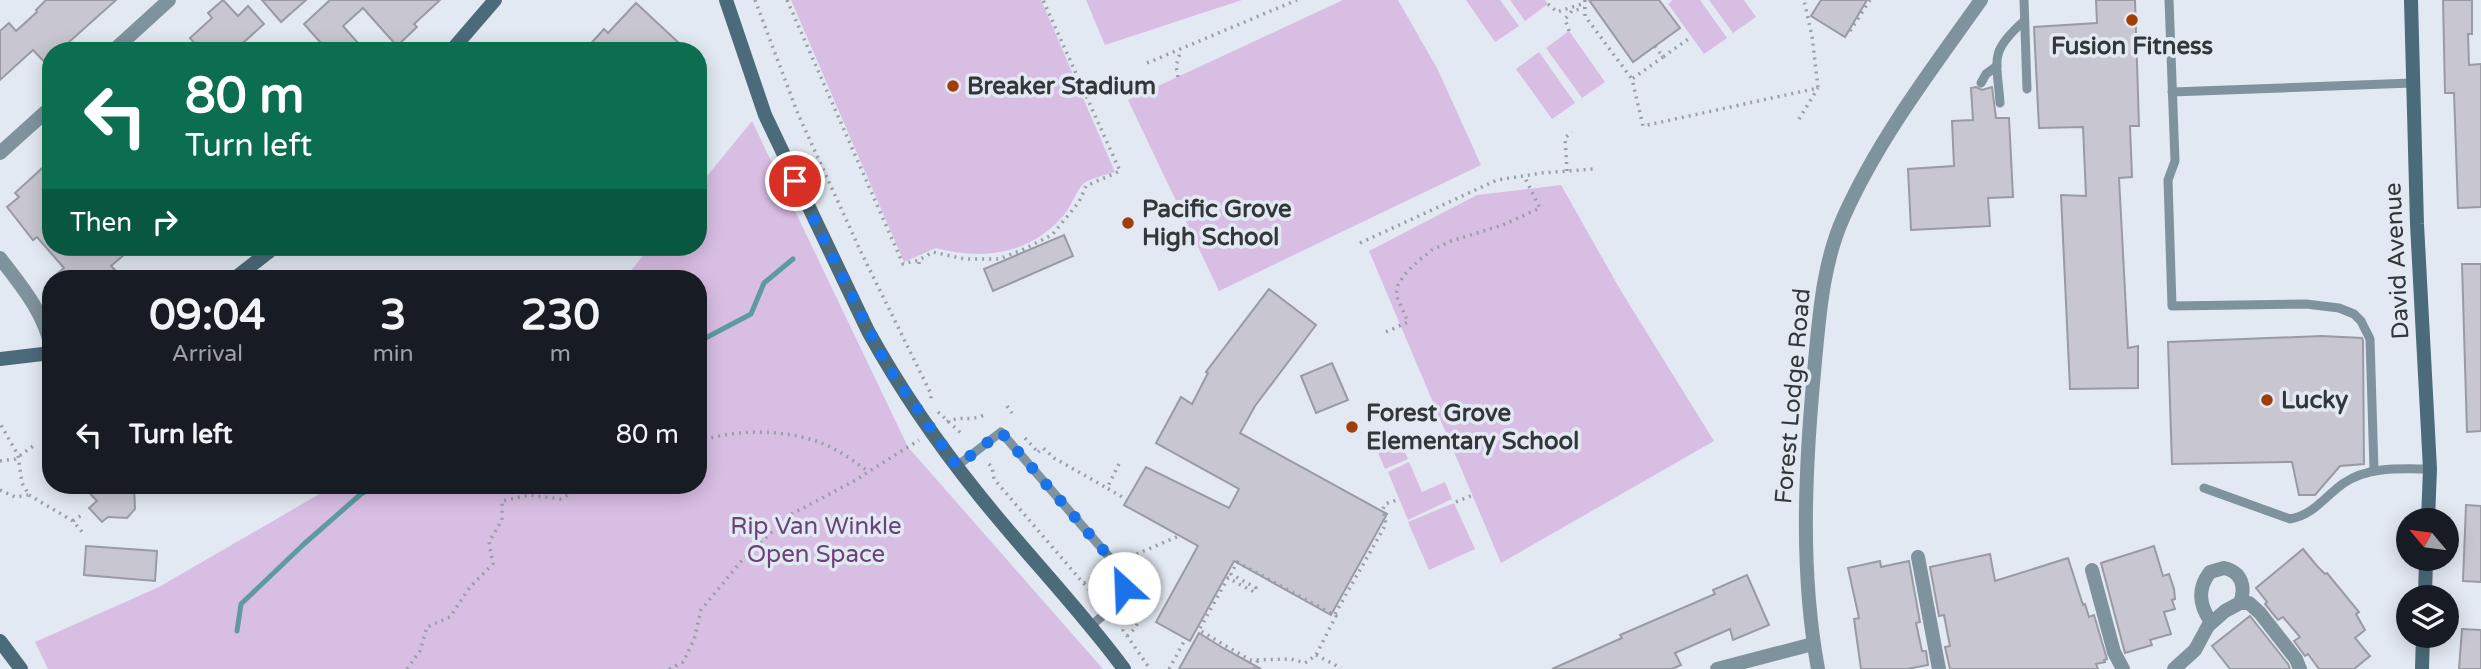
<!DOCTYPE html>
<html lang="en">
<head>
<meta charset="utf-8">
<style>
  :root { --surface:#171b24; --page:#20242c; --text:#f1f3f6; --muted:#9ea1a6 }
  body { margin:0; font-family:"Varela Round",sans-serif; background:var(--page); color:var(--text); height:100vh; display:flex; flex-direction:column; font-size:26px; white-space:nowrap }
  * { box-sizing:border-box; margin:0 }
  p { font-size:23px; color:var(--muted) }
  .icon { flex:none; width:38px; height:38px; fill:none; stroke:currentColor; stroke-width:2; stroke-linecap:round; stroke-linejoin:round }
  .map { position:relative; flex:1; overflow:hidden }
  .sheet { position:absolute; left:42px; top:270px; width:665px; height:224px; display:flex; flex-direction:column; background:var(--surface); border-radius:28px; box-shadow:0 4px 18px #0003 }
  .sheet>* { flex:none }
  .guide { position:absolute; left:42px; top:42px; width:665px; height:214px; border-radius:28px; box-shadow:0 4px 18px #0003; background:#0b6e4f; color:#fff; overflow:hidden }
  .needle { width:46px; rotate:299deg }
  .buttons { position:absolute; left:2396px; top:508px; display:grid; gap:14px }
  .buttons a { display:grid; place-items:center; width:63px; height:63px; border-radius:50%; background:var(--surface); box-shadow:0 4px 18px #0003; font-size:35px }
  .pin { position:absolute; display:grid; place-items:center; width:60px; height:60px; color:#fff; margin:-30px; border:4px solid #fff; border-radius:50%; box-shadow:0 2px 7px #0007 }
  .me { position:absolute; width:77px; margin:-38px; rotate:335deg; stroke-linejoin:round; filter:drop-shadow(0 0 5px #0008) }
  .turn { display:flex; align-items:center; gap:24px; height:147px; padding:0 28px; font-size:32px }
  .turn .icon { width:91px; height:91px; stroke-width:2.5 }
  .turn b { display:block; font-size:49px; line-height:60px }
  .then { display:flex; align-items:center; height:66px; padding:0 28px; background:#0003; gap:14px; font-size:26px }
  .eta { display:flex; justify-content:space-evenly; align-items:center; height:119px; text-align:center }
  .eta b { font-size:42px; font-weight:700; line-height:49px }
  ul { padding:0; list-style:none }
  li { display:flex; align-items:center; gap:21px; height:91px; padding:0 28px }
  li div { flex:1 }
  li b { display:block; font-size:26px }
  li em { font-style:normal }
  .map>svg:first-child { display:block }
  .green { fill:#d9bee4 }
  .lines { fill:none; stroke-linecap:round; stroke-linejoin:round }
  .stream { stroke:#5d9b9f; stroke-width:5 }
  .building { fill:#c8c7d1; stroke:#9a9aa3; stroke-width:2 }
  .path { stroke:#9a9fa5; stroke-width:3.5; stroke-dasharray:2 5; stroke-linecap:butt }
  .lane { stroke:#7f939e; stroke-width:9 }
  .street { stroke:#7f939e; stroke-width:14 }
  .secondary { stroke:#4c6b7a; stroke-width:14 }
  .route { stroke:#1a73e8; stroke-width:12; stroke-dasharray:0 21.6 }
  .poi-dot { fill:#a13d06; stroke:#e3e9f2; stroke-width:2.5 }
  .labels { text-anchor:middle; dominant-baseline:central; stroke-width:7; stroke-linejoin:round; paint-order:stroke }
  .poi-label { font-size:24px; font-weight:bold; fill:#34373a; stroke:#e3e9f2; text-anchor:start }
  .street-label { font-size:24px; fill:#34373a; stroke:#e3e9f2 }
  .park-label { font-size:24px; fill:#694377; stroke:#e3e9f2 }
</style>
</head>
<body>
<div class="map">
<svg width="2481" height="669" viewBox="0 0 2481 669">
  <rect width="100%" height="100%" fill="#e3e9f2"/>
  <g class="green">
    <path d="M791,0H1041L1115,172C1106,175 1092,178 1084,183C1077,189 1071,207 1064,215C1031,254 983,261 936,248L904,262Z"/>
    <path d="M1086,0H1242L1105,45Z"/>
    <path d="M1343,0H1398L1438,70L1481,165L1219,291L1128,100Z"/>
    <path d="M1466,0H1500L1519,26L1495,42Z"/>
    <path d="M1510,0H1545L1548,4L1525,21Z"/>
    <path d="M1673,0H1700L1727,38L1704,54L1668,4Z"/>
    <path d="M1709,0H1744L1756,17L1733,33Z"/>
    <path d="M1569,31L1605,82L1582,98L1546,48Z"/>
    <path d="M1539,52L1575,103L1552,119L1516,69Z"/>
    <path d="M752,121L908,447L1103,669H48L35,642L159,587L335,485H698V278H625L650,247H698V187Z"/>
    <path d="M1561,185L1621,291L1714,441L1501,563L1369,251L1477,195Z"/>
    <path d="M1398,435L1408,459L1385,469L1375,445Z"/>
    <path d="M1409,462L1422,492L1445,482L1452,499L1408,520L1388,472Z"/>
    <path d="M1454,503L1475,549L1429,570L1408,522Z"/>
  </g>
  <g class="lines">
    <g class="stream">
      <path d="M698,342L751,314L764,283L793,259"/>
      <path d="M237,631L241,604L304,544L361,494L378,485"/>
    </g>
  </g>
  <g class="building">
    <path d="M46,0H116L59,51H51V69L33,50L0,80V31L9,23L16,31L37,12L36,10Z"/>
    <path d="M223,0L238,16L248,6L264,24L234,51H201L190,38L212,18L208,13Z"/>
    <path d="M262,0H306L281,22Z"/>
    <path d="M330,0H440L414,24L417,27L397,46L363,8L343,26L365,51H328L304,24Z"/>
    <path d="M1589,0H1659L1680,28L1633,62Z"/>
    <path d="M1821,0H1867L1845,37L1811,16Z"/>
    <path d="M2096,0H2135L2139,126H2130L2132,177L2119,178L2128,348L2138,346V388L2070,389L2061,195L2086,196L2083,127L2039,128L2034,27L2097,23Z"/>
    <path d="M2443,0H2472V34H2468L2469,65L2481,64V207L2458,208L2454,93H2445Z"/>
    <path d="M636,3L679,43L672,51H584L604,29L608,33Z"/>
    <path d="M1976,87L1982,90L1992,87L1996,118H2009L2013,197L1988,198L1990,226L1911,230L1908,169L1954,166L1952,121L1973,120L1971,88Z"/>
    <path d="M51,160V247H133L111,266L115,270L106,278H52L64,268L37,237L33,240L7,207L19,197L15,193Z"/>
    <path d="M1064,235L1073,256L993,291L984,269Z"/>
    <path d="M2462,264H2481V431L2467,432Z"/>
    <path d="M1269,289L1316,325L1255,406L1240,433L1387,514L1331,615L1234,561L1190,641L1156,622L1198,546L1124,505L1146,467L1229,508L1239,489L1156,443L1181,397L1192,404L1208,373L1206,372Z"/>
    <path d="M2322,336L2362,338L2363,341L2364,464L2340,466L2315,495H2299L2292,462L2172,464L2168,342Z"/>
    <path d="M1332,363L1348,400L1316,413L1301,376Z"/>
    <path d="M82,485H134L135,509L127,518L108,517L102,522L89,508L97,501Z"/>
    <path d="M2466,505L2481,506V582L2463,581Z"/>
    <path d="M86,546L157,551L155,581L84,575Z"/>
    <path d="M2154,546L2163,576L2169,574L2174,589L2175,599L2172,600L2175,609L2164,612L2171,634L2150,640L2152,645L2125,653L2101,563Z"/>
    <path d="M2303,549L2317,566L2325,574L2327,573L2359,612L2356,614L2365,630L2355,638L2370,656L2354,669H2319L2308,654L2305,656L2294,641L2300,637L2283,617L2278,620L2265,604L2267,602L2256,588Z"/>
    <path d="M1990,554L1995,581L2068,558L2083,605L2085,604L2089,617L2094,615L2107,659L2104,660L2105,662L2096,664L2098,669H1950L1945,647L1950,646L1944,615L1939,616L1930,567Z"/>
    <path d="M1880,561L1881,567L1909,561L1920,622L1916,623L1922,651H1926L1928,665L1907,669H1861L1854,619L1859,618L1848,568Z"/>
    <path d="M1747,575L1769,625L1733,640L1730,629L1675,653L1681,665L1672,669H1552L1622,638L1620,635L1715,594L1713,590Z"/>
    <path d="M2250,616L2288,664L2290,669H2230L2212,646Z"/>
    <path d="M2462,629L2481,630V669H2459Z"/>
    <path d="M1199,633L1223,648L1261,669H1179Z"/>
  </g>
  <g class="lines">
    <g class="path">
      <path d="M755,0L798,114L860,250L931,394V403"/>
      <path d="M787,0L903,264L919,260"/>
      <path d="M1585,0V16L1632,79"/>
      <path d="M1548,4L1557,12L1585,3"/>
      <path d="M1569,31L1565,19L1572,11L1584,8"/>
      <path d="M1850,31L1870,0"/>
      <path d="M1655,46L1663,57L1691,37"/>
      <path d="M1663,57L1632,79L1643,126L1818,88L1812,36L1804,0"/>
      <path d="M1147,63L1297,0"/>
      <path d="M1178,77L1176,66L1181,50"/>
      <path d="M1799,119L1818,88"/>
      <path d="M1567,171L1565,138L1572,132"/>
      <path d="M1360,243L1497,180L1542,173L1593,169"/>
      <path d="M919,264V260L933,252L965,259H999L1022,250L1052,235L1079,202L1086,186L1120,171L1043,0"/>
      <path d="M1386,332L1408,322L1396,295L1398,285L1404,275L1417,262L1432,250L1451,241L1503,225L1540,208L1524,176"/>
      <path d="M1007,406L1012,413"/>
      <path d="M938,412L962,434"/>
      <path d="M947,422C961,415 969,422 984,415"/>
      <path d="M1025,438L1036,450"/>
      <path d="M698,442C734,429 779,429 816,441C835,447 852,460 868,471"/>
      <path d="M1038,452L1043,448L1054,458L1107,488"/>
      <path d="M0,461L15,459L36,444"/>
      <path d="M989,464L992,467L994,479L1090,591L1100,594L1102,598"/>
      <path d="M1119,464L1107,488L1127,500"/>
      <path d="M0,490L15,497L29,495L22,483L18,455L1,425"/>
      <path d="M29,495L73,521L83,533"/>
      <path d="M1456,502L1475,494"/>
      <path d="M73,521L83,514"/>
      <path d="M1130,557L1179,536"/>
      <path d="M1237,562L1336,616L1316,655L1305,663L1291,659L1250,660L1199,630L1228,578L1254,592L1256,588L1231,574Z"/>
      <path d="M1084,583L1104,571"/>
      <path d="M1335,614L1386,524L1383,509L1385,504L1397,500"/>
      <path d="M1120,618L1125,622L1123,630L1150,669"/>
      <path d="M1127,636C1150,618 1147,577 1128,557"/>
      <path d="M1316,655L1341,668"/>
      <path d="M407,669L420,651L427,627L450,617L470,587L493,564L489,542L502,520V501L529,495L560,499L588,485"/>
      <path d="M669,669L683,662L694,640L701,610L743,559L790,515L854,481L919,440"/>
      <path d="M1169,669L1186,638"/>
      <path d="M1254,669L1258,660"/>
    </g>
    <g class="lane">
      <path d="M2024,0L2027,89"/>
      <path d="M2169,0L2175,161L2168,180L2172,306L2306,304L2339,308L2354,314L2361,321L2370,339L2374,470"/>
      <path d="M1981,83L1986,74L1997,66"/>
      <path d="M2172,92L2412,83"/>
      <path d="M2000,103C1997,59 1988,53 2024,21"/>
      <path d="M957,466L1001,432L1117,566C1131,598 1114,605 1092,625"/>
      <path d="M2204,488L2290,519C2314,515 2326,495 2344,483C2369,466 2401,469 2430,469"/>
    </g>
    <g class="street">
      <path d="M113,51L169,0"/>
      <path d="M0,153L51,107"/>
      <path d="M0,258C21,285 45,314 51,348"/>
      <path d="M1918,557L1939,669"/>
      <path d="M2092,570L2114,652L2123,669"/>
      <path d="M2211,622C2199,605 2197,589 2210,572L2224,568C2242,572 2246,587 2240,603"/>
      <path d="M1717,669L1813,644"/>
      <path d="M1818,669C1800,571 1805,470 1814,372C1819,320 1822,264 1844,216C1879,138 1932,69 1981,0"/>
      <path d="M2174,669L2195,650L2208,626L2225,611L2240,603H2249L2260,613L2296,659L2300,669"/>
    </g>
    <g class="secondary">
      <path d="M726,0L765,115L868,331C900,389 938,444 979,495C1026,554 1079,608 1124,669"/>
      <path d="M2411,0L2417,224L2430,469L2428,520"/>
      <path d="M451,51L495,0"/>
      <path d="M235,278L275,247"/>
      <path d="M0,359L51,353"/>
      <path d="M2425,597L2426,558"/>
      <path d="M0,641L21,669"/>
      <path d="M2422,669L2423,635"/>
    </g>
  </g>
  <g class="lines">
    <path class="route" d="M795,181L886,364L957,466L1001,432L1117,566L1124,588"/>
  </g>
  <g class="poi-dot">
    <circle cx="2132" cy="20" r="7"/>
    <circle cx="953" cy="86" r="7"/>
    <circle cx="1128" cy="223" r="7"/>
    <circle cx="2267" cy="400" r="7"/>
    <circle cx="1352" cy="427" r="7"/>
  </g>
  <g class="labels">
    <g class="poi-label">
      <text x="2132" y="46" text-anchor="middle">Fusion Fitness</text>
      <text x="967" y="86">Breaker Stadium</text>
      <text x="1142" y="209">Pacific Grove<tspan x="1142" dy="28">High School</tspan></text>
      <text x="2281" y="400">Lucky</text>
      <text x="1366" y="413">Forest Grove<tspan x="1366" dy="28">Elementary School</tspan></text>
    </g>
    <g class="street-label">
      <text transform="translate(2397 261) rotate(-93)">David Avenue</text>
      <text transform="translate(1793 396) rotate(-85)">Forest Lodge Road</text>
    </g>
    <g class="park-label">
      <text x="816" y="526">Rip Van Winkle<tspan x="816" dy="28">Open Space</tspan></text>
    </g>
  </g>
</svg>
<div class="buttons">
<a><svg class="needle" viewBox="-14 -14 28 28"><path d="M0-13l5 13h-10z" fill="#e53935"/><path d="M0 13l5-13h-10z" fill="#9ea1a6"/></svg></a>
<a><svg class="icon" aria-label="layers" viewBox="0 0 24 24"><path d="M12 4l9 5-9 5-9-5zM3 14l9 5 9-5"/></svg></a>
</div>
<div class="pin" style="left:795px;top:181px;background:#d93025"><svg class="icon" aria-label="arrive" viewBox="0 0 24 24"><path d="M6 21V4h12l-3 4 3 4H6"/></svg></div>
<svg class="me" style="left:1124px;top:588px" viewBox="-20 -20 40 40"><circle r="19" fill="#fff"/><path d="M0-13L10 11 0 6-10 11z" fill="#1a73e8"/></svg>
<div class="guide">
<div class="turn"><svg class="icon" aria-label="left" viewBox="0 0 24 24"><path d="M17 20v-9H6M10 6l-5 5 5 5"/></svg><div><b>80 m</b>Turn left</div></div>
<div class="then">Then<svg class="icon" aria-label="right" viewBox="0 0 24 24"><path d="M7 20v-9h11M14 6l5 5-5 5"/></svg></div>
</div>
<section class="sheet">
<div class="eta">
<div><b>09:04</b><p>Arrival</p></div>
<div><b>3</b><p>min</p></div>
<div><b>230</b><p>m</p></div>
</div>
<ul>
<li><svg class="icon" aria-label="left" viewBox="0 0 24 24"><path d="M17 20v-9H6M10 6l-5 5 5 5"/></svg><div><b>Turn left</b></div><em>80 m</em></li>
</ul>
</section>
</div>
</body>
</html>
